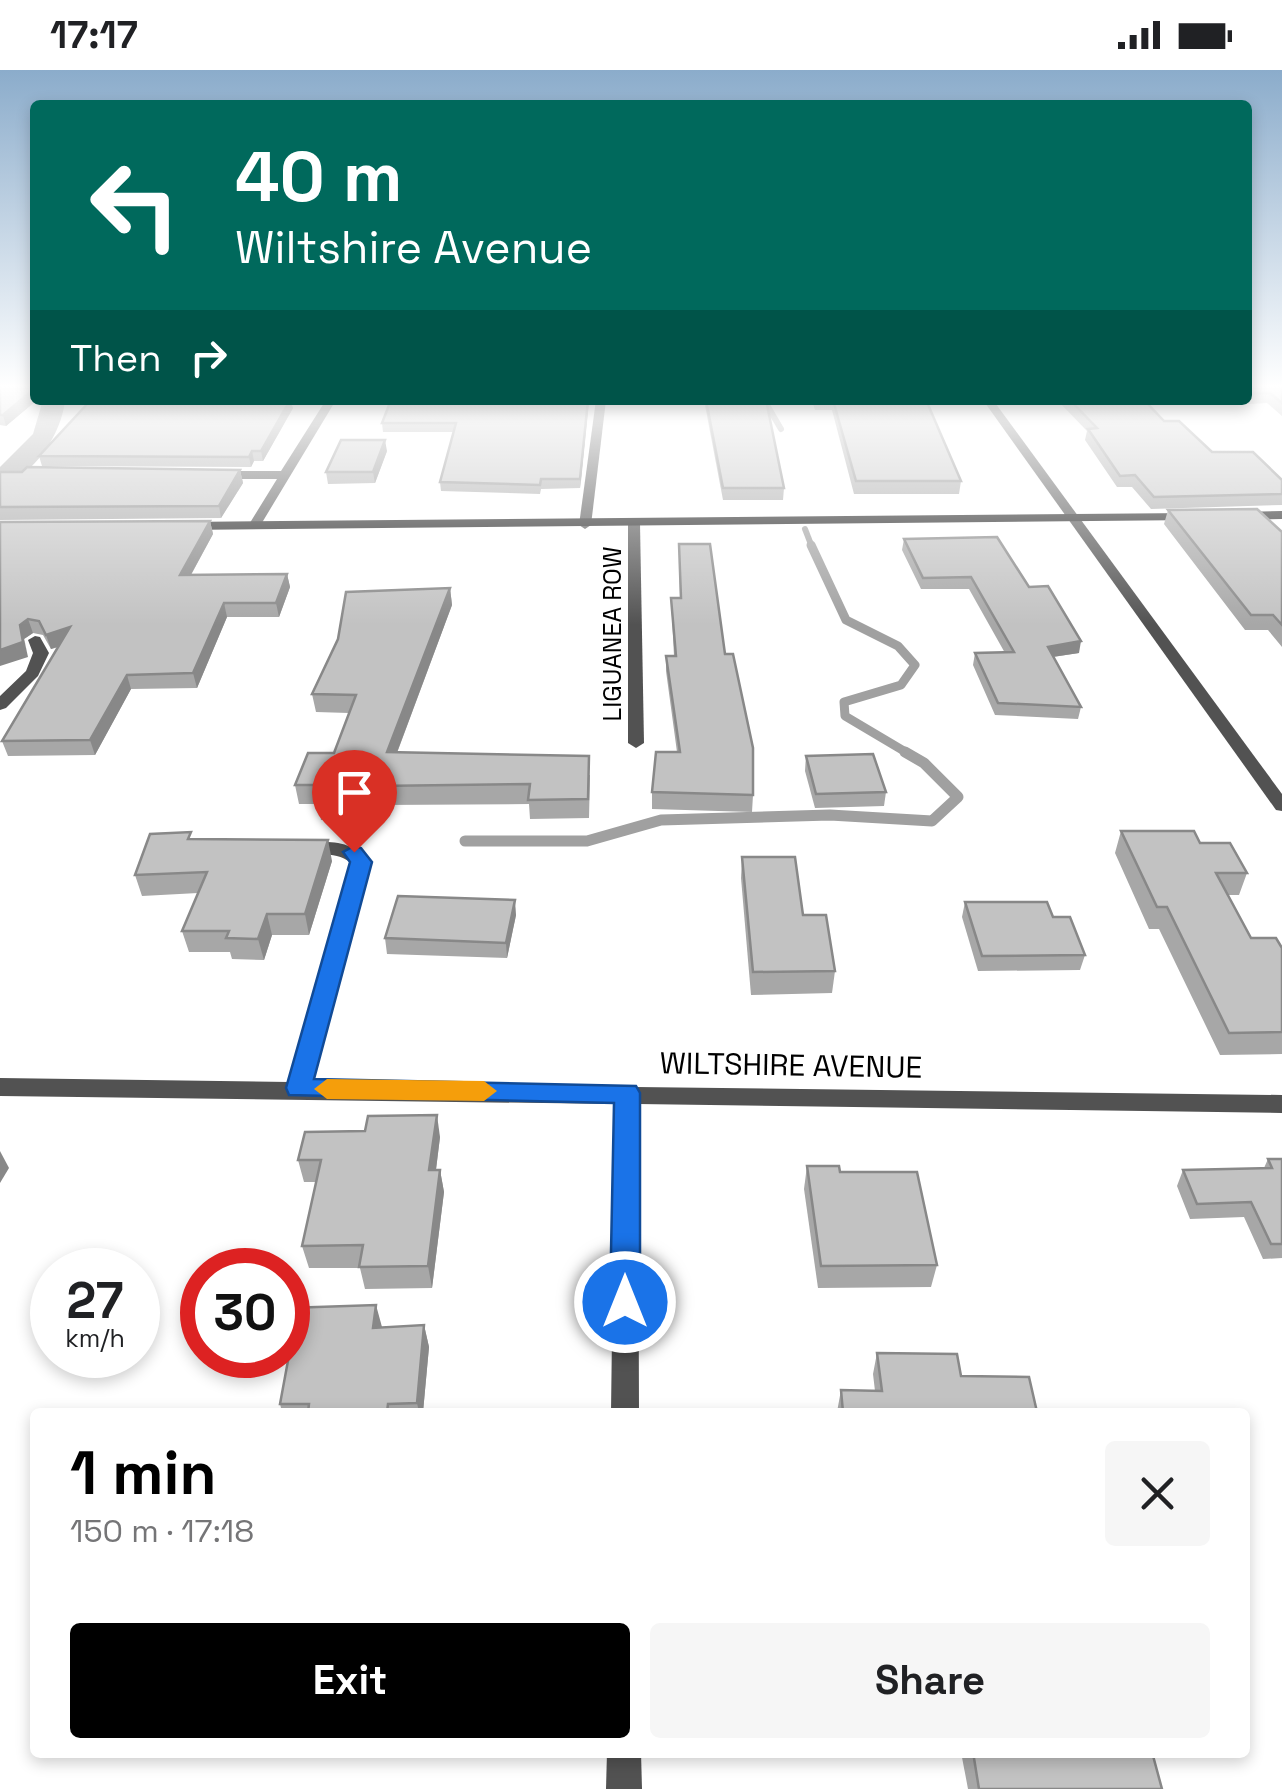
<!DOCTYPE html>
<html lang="en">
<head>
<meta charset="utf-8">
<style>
  :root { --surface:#fff; --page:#f6f6f6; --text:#202124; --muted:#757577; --accent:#000 }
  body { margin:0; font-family:"Space Grotesk",sans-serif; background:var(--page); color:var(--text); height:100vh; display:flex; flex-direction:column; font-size:38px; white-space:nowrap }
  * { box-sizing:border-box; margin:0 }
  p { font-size:32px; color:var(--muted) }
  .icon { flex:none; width:55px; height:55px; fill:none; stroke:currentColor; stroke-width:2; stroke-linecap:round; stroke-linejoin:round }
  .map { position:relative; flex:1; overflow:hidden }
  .details { position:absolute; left:30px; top:1338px; width:1220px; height:350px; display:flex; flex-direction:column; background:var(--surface); border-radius:10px; box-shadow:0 5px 15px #0003 }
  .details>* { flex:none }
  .guide { position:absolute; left:30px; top:30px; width:1222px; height:305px; border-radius:10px; box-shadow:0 5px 15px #0003; background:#00695c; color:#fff; overflow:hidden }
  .speed { position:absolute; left:30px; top:1178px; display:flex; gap:20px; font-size:50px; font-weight:700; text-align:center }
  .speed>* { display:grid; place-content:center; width:130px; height:130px; border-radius:50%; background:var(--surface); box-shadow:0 5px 15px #0003; line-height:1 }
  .speed small { font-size:25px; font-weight:400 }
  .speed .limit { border:15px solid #d22; background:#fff; color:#111 }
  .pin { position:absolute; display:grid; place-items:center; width:85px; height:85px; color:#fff; margin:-102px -42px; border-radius:50% 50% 50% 0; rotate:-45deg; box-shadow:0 0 10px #0007 }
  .pin .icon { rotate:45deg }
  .me { position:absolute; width:110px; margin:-55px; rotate:0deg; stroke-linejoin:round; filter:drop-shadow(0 0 8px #0008) }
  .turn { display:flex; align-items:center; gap:35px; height:210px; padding:0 40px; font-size:45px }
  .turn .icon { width:130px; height:130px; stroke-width:2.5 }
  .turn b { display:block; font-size:70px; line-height:85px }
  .then { display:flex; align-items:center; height:95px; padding:0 40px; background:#0003; gap:20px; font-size:38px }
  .round { display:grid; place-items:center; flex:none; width:105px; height:105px; border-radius:10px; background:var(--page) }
  .headline { display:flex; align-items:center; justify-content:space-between; height:170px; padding:0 40px }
  h1 { font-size:60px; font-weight:700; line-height:75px; color:var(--accent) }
  .action { display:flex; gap:20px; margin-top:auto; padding:20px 40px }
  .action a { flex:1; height:115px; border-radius:10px; background:var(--accent); color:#fff; font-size:40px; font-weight:700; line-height:115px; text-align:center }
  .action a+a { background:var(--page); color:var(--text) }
  .status { display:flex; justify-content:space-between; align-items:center; height:70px; padding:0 50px; background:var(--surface); direction:ltr }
  .status svg { height:28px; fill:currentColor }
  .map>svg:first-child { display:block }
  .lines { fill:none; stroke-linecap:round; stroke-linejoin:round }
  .stream-far2 { stroke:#a0a0a0; stroke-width:6 }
  .stream-far1 { stroke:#a0a0a0; stroke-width:9 }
  .stream { stroke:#a0a0a0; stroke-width:11 }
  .canal { fill:#a0a0a0; fill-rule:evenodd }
  .minor { fill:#525252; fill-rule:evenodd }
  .secondary { fill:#1f1f1f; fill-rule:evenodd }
  .wall { fill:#a7a7a7 }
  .shaded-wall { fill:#888 }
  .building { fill:#c2c2c2; stroke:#888; stroke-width:2.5 }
  .route { fill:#1a73e8; stroke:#114b97; stroke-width:2.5 }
  .slow { fill:#f59e0b }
  .labels { text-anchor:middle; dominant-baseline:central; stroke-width:8; stroke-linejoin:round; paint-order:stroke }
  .far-street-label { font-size:25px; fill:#000; stroke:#fff }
  .street-label { font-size:30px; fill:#000; stroke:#fff }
</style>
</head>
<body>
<div class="status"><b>17:17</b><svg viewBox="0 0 49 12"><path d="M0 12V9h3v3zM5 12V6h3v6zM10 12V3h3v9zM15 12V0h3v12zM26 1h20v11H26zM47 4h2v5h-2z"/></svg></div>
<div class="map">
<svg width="1282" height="1719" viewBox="0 0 1282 1719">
  <rect width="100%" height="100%" fill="#fff"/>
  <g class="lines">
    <g class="stream-far2">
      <path d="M764,330L781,359"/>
      <path d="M805,459L812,477"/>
    </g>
    <path class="stream-far1" d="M811,475L846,550L898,576L915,595L901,615L844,632L845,646L909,684"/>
    <path class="stream" d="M465,771H587L661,750L830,745L932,751L958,727L924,693L905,682"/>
    <path class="canal" d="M43,330H65C62,363 34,407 0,415V397L33,364Z"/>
    <g class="minor">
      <path d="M326,330H336L260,456L249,459L248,456L277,409H218L212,405L218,401H281Z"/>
      <path d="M596,330H606L591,455L585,459L579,455Z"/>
      <path d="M983,330H993L1282,724V741L1276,740Z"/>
      <path d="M634,450L640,454L644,673L636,678L628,673V454Z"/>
      <path d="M35,566L40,567L49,583L38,606L6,638L0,640V626L26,601L33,583L28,570Z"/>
      <path d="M312,772C335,771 355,773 370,792L311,1013L1282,1025V1043L638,1034L639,1342H611L615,1034L0,1026V1008L289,1012L351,793C333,778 311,790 295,778L297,774Z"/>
      <path d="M607,1682H641L642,1719H606Z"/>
    </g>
    <g class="secondary">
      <path d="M1282,441V449L1239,450L1233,446L1239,442Z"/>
      <path d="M1190,443L1196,447L1194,450L184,460L178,456L184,452Z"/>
    </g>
  </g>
  <g class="wall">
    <path d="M0,315L37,330L6,356L0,355Z"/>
    <path d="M1248,315H1282V346L1267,333L1248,334L1244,330H1248Z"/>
    <path d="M391,330H589L580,418L541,419L540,424L441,421L440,412L454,362H383L382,353Z"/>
    <path d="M704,330H766L784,418L783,430H723Z"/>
    <path d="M812,330H926L961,411L959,424H854L832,340H815Z"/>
    <path d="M1060,330H1144L1164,351L1212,382L1282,410V435L1151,439L1132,417H1117L1085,370L1087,361L1059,332Z"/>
    <path d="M293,338L263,391H254L251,397L42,396L39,386Z"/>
    <path d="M387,381L375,413L328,414L326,402Z"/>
    <path d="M240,400L243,413L221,448L0,450V402Z"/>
    <path d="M1168,440L1282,462V577L1268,560H1245L1164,454Z"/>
    <path d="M210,451L213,464L191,505L287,504L290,517L279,547H227L197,618L131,619L95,685L8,686L2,671L59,577L51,579L43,565L33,563L24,569L28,587L0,452Z"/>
    <path d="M904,469L1029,517L1079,583L1053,587L1081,637L1078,649L995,645L973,595L975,583H1005L969,519H921L902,480Z"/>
    <path d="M679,474L725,584L753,725L752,742L652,739V722L677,682L666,601V586H674L671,528H680Z"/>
    <path d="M450,518L452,535L397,683L590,705L589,748L530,749L529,734L380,735L376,750H321L318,734H299L295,715L334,683L349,643L316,642L312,624Z"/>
    <path d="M806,686L886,722L884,736L815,738L805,701Z"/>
    <path d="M1121,761L1200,773L1247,803L1239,825H1228L1251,868L1282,878V984L1220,985L1159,859H1149L1115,783Z"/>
    <path d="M193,769L332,791L309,865H272L264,890L232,889L230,882H189L182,861L198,823L142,826L135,805Z"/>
    <path d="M742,787L835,901L832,923L751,925L741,808Z"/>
    <path d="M965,832L1053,847L1085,885L1080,900L978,901L962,847Z"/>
    <path d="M516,845L507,888L387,884L385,868Z"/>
    <path d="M440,1067L436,1100H440L444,1122L432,1218L365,1219L360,1198H309L302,1176L316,1112H304L298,1090Z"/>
    <path d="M1268,1089H1282V1188L1263,1189L1244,1147L1190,1149L1177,1116L1183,1100L1264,1098Z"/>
    <path d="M807,1096L840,1102L937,1195L931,1217L818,1218L804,1119Z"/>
    <path d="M288,1238L382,1257L424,1255L429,1277L423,1342H282L280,1334L288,1291L251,1292L248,1285H288Z"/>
    <path d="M877,1283L961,1306L1037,1342H837L841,1320L875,1321L873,1304Z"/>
    <path d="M961,1682H1152L1162,1719H968Z"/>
  </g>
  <g class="shaded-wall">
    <path d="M35,318V330H37L6,356L3,345Z"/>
    <path d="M290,330L293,338L263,391L261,381Z"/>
    <path d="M588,330H589L580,418V409Z"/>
    <path d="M385,370L387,381L375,413L373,402Z"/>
    <path d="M252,381L254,391L251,397L249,387Z"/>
    <path d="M240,400L243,413L221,448L219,436Z"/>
    <path d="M210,451L213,464L183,519L180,505Z"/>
    <path d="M287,504L290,517L279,547L276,533Z"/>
    <path d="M450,518L452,535L390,701L387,682Z"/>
    <path d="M224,533L227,547L197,618L193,603Z"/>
    <path d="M28,549L33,563L24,569L28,587L0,596V580L20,555Z"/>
    <path d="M70,557L75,571L51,579L46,565Z"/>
    <path d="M1081,571L1079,583L1045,588L1048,577Z"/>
    <path d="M127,605L131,619L95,685L90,670Z"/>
    <path d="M377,716L380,735L376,750L372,731Z"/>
    <path d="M328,770L332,791L309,865L305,844Z"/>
    <path d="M515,830L516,845L507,888L506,873Z"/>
    <path d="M267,844L272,865L264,890L258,869Z"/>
    <path d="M437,1045L440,1067L433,1123L429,1100Z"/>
    <path d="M0,1081L9,1098L0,1113Z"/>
    <path d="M440,1100L444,1122L432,1218L428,1196Z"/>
    <path d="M376,1235L382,1257L373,1258Z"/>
    <path d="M424,1255L429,1277L423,1342H419L417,1333Z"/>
  </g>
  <g class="building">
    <path d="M0,315H35V318L3,345H0Z"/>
    <path d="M1248,315H1282V333L1270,323H1251L1248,320Z"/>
    <path d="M91,330H290L261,381H252L249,387L39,386Z"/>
    <path d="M391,330H588L580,409H541L540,415L440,412L456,353H382Z"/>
    <path d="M706,330H766L784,418H723Z"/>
    <path d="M833,330H926L961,411H856Z"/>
    <path d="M1070,330H1144L1164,351H1179L1212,382H1253L1282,410V424L1154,427L1135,405L1120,406L1088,359L1097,358Z"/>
    <path d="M341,370H385L373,402H326Z"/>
    <path d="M27,397L240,400L219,436L0,437V402H22Z"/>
    <path d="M1257,439L1282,462V555L1273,545H1251L1168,440Z"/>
    <path d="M210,451L180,505L287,504L276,533H224L193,603L127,605L90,670L2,671L70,557L46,565L39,551L28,549L20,555L23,572L0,580V452Z"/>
    <path d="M997,467L1029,517L1048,516L1081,571L1048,577L1081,637L998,633L975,583L1014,582L971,507L923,508L904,469Z"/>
    <path d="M679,474H710L725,584H733L753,678V725L652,722L656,682H680L666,586H676L671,528H681Z"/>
    <path d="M450,518L387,682L589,686L588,729L528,730L530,714L377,716L372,731L317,730L323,715H295L308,683H334L356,625L312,624L338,569L346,522Z"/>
    <path d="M873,684L886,722L816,724L806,686Z"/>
    <path d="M1121,761H1194L1200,773H1230L1247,803H1216L1251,868H1276L1282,878V962L1229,963L1167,837H1157Z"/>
    <path d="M191,762L188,769L328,770L305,844H267L258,869L226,868L229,861H182L207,802L135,805L150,764Z"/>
    <path d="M742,787H795L803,845H826L835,901L753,902Z"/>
    <path d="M398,826L515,830L506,873L385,868Z"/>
    <path d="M965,832H1047L1053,847H1070L1085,885L982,886Z"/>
    <path d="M437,1045L429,1100H440L428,1196L359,1197L363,1175L302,1176L321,1090H298L305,1062L365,1061L368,1046Z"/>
    <path d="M1268,1089H1282V1174H1271L1251,1132L1197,1134L1183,1100L1272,1098Z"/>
    <path d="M807,1096H839L840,1102H917L937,1195L821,1196Z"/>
    <path d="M376,1235L373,1258L424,1255L417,1333L388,1334L387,1342H308L309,1334H280L292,1269H288V1238Z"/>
    <path d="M877,1283L957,1284L961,1306L1029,1307L1037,1342H843L841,1320L882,1321Z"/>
    <path d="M973,1682H1152L1162,1719H979Z"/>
  </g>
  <linearGradient id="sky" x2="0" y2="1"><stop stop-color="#8baccb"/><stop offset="0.57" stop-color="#fff"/><stop offset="1" stop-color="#fff" stop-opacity="0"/></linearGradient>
  <rect width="1282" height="555" fill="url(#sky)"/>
  <path class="route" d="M354,776L361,778L372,792L314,1009L636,1016L640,1023V1232L636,1241L625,1245L614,1241L610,1232L614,1033L289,1025L286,1018L350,792L343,782Z"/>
  <path class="slow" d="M327,1009L484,1011L497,1021L484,1031L327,1029L314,1019Z"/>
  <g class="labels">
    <g class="far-street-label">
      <text transform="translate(612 564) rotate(-90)">LIGUANEA ROW</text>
    </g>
    <g class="street-label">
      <text transform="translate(791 995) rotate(1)">WILTSHIRE AVENUE</text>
    </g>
  </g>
</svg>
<div class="speed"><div>27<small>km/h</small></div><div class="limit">30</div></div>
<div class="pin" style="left:354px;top:782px;background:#d93025"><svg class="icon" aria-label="arrive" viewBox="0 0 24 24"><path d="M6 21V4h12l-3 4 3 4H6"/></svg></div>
<svg class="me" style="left:625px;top:1232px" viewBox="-20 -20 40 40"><circle r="17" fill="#1a73e8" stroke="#fff" stroke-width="3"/><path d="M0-11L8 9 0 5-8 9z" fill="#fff"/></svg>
<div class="guide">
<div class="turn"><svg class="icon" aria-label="left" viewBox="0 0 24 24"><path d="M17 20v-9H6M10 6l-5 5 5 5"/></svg><div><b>40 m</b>Wiltshire Avenue</div></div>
<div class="then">Then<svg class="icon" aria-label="right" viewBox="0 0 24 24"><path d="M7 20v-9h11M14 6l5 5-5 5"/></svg></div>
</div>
<section class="details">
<div class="headline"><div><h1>1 min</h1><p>150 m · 17:18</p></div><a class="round"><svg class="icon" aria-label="close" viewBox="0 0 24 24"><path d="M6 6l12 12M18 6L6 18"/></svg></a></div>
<div class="action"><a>Exit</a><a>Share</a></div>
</section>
</div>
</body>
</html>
